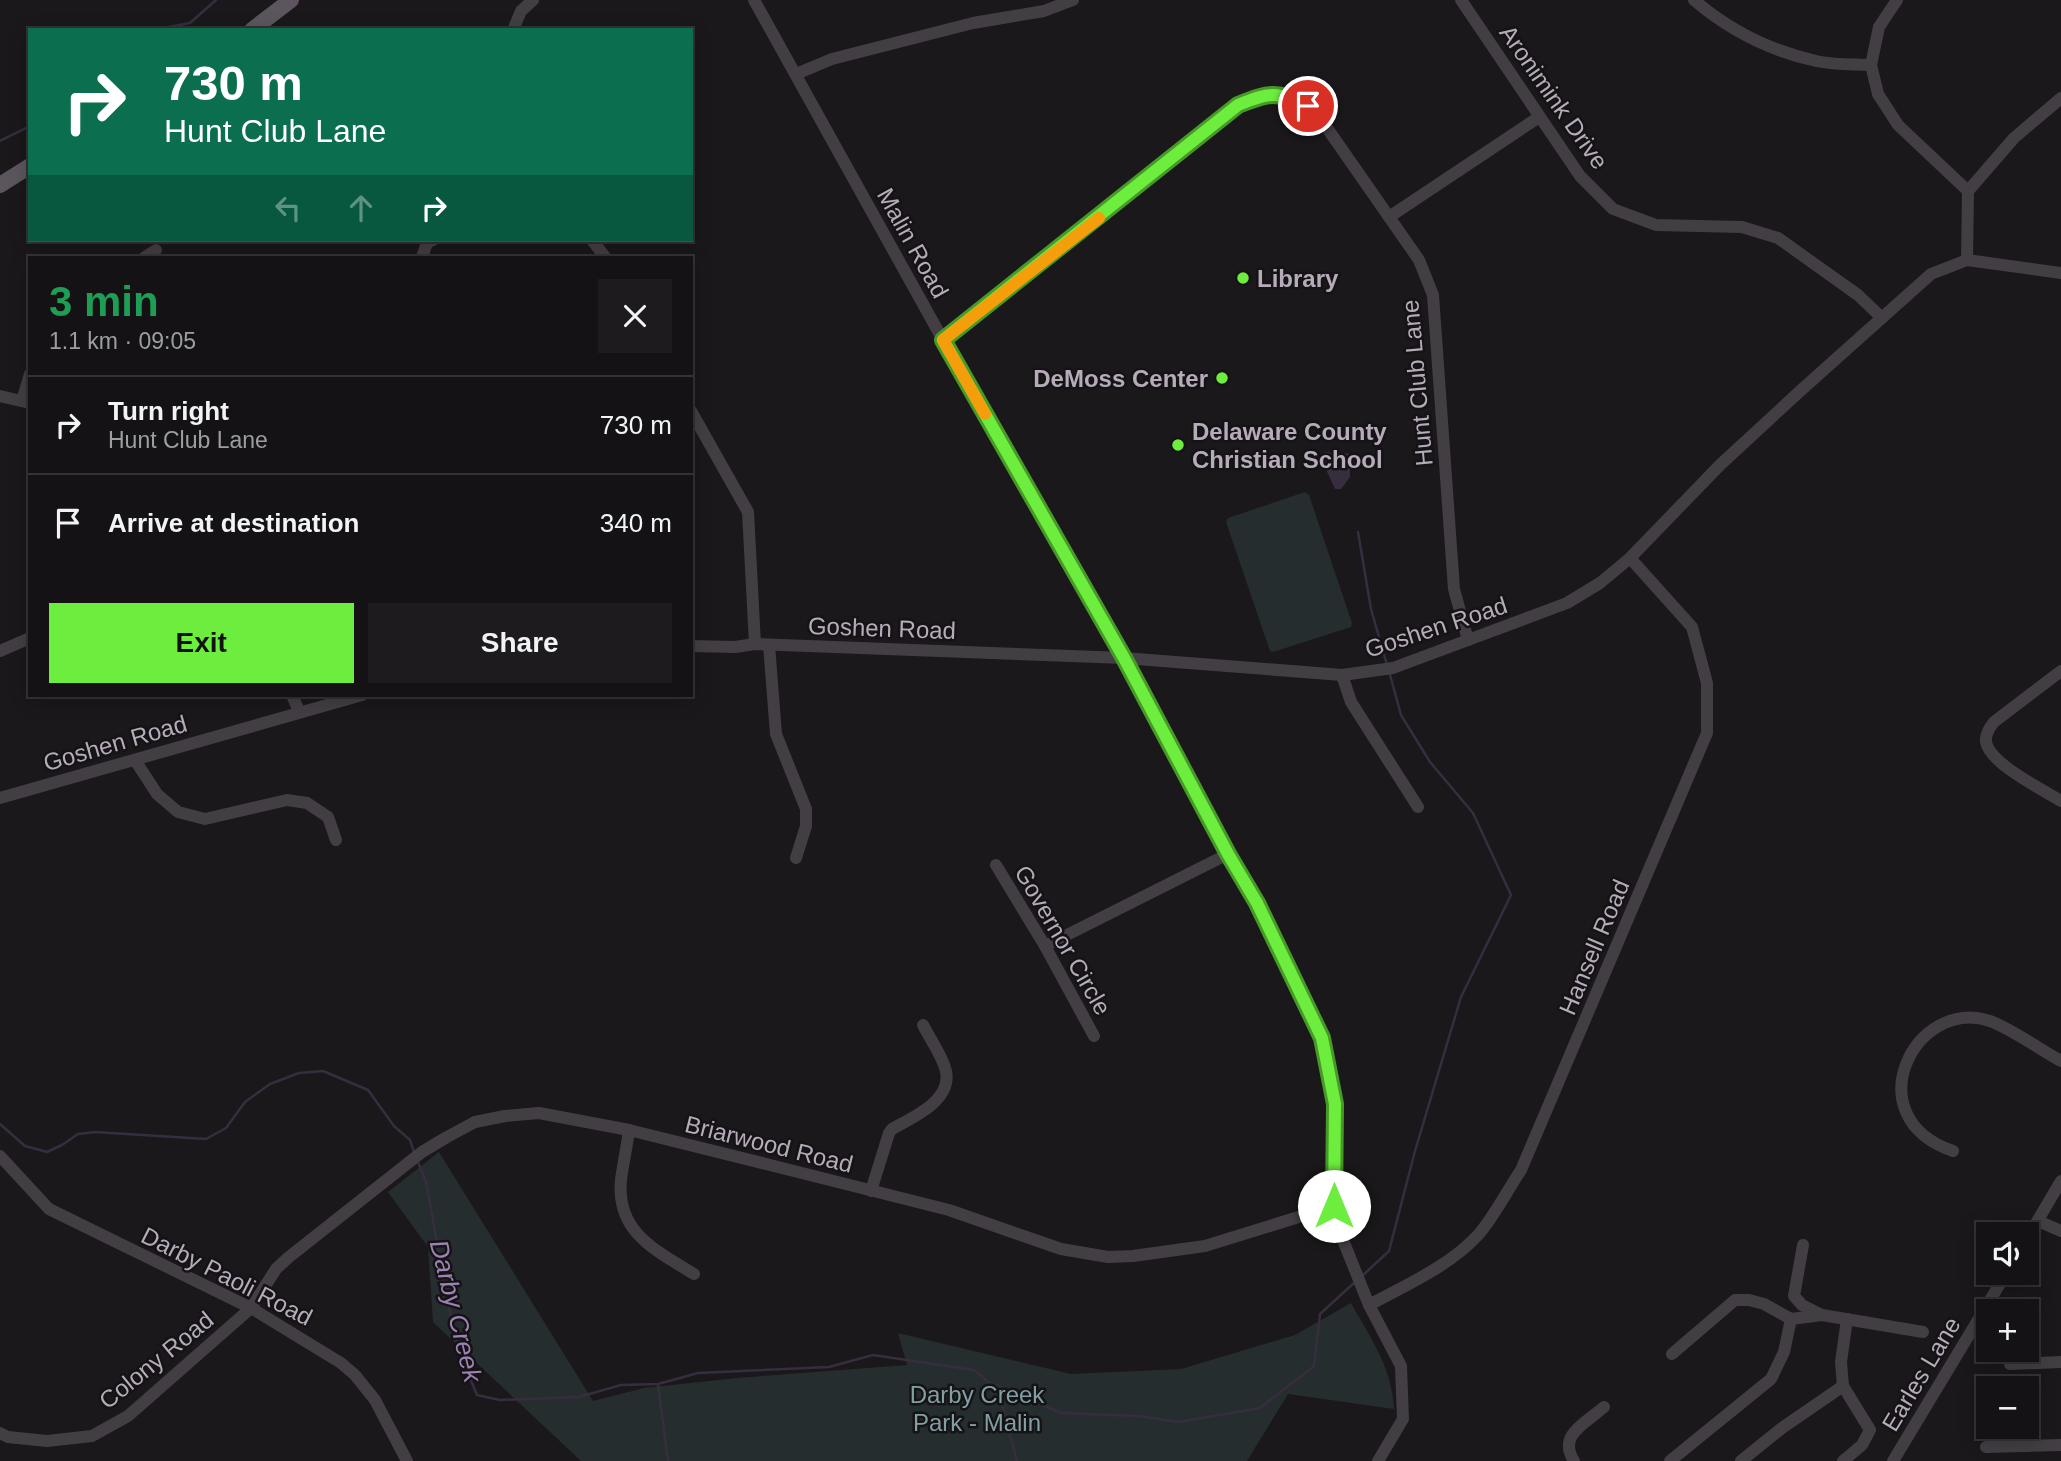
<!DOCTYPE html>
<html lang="en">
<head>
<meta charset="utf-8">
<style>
  :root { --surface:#141214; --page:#1d1b1d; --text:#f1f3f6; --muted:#9d9ea0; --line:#333234; --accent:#6ded3d }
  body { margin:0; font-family:Arial,sans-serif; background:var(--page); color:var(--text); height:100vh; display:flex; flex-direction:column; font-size:26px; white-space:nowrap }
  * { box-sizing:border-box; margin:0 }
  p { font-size:23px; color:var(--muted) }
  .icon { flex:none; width:38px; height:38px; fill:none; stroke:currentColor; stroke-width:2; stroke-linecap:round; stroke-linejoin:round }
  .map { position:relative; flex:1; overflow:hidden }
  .side { position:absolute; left:28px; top:256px; width:665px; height:441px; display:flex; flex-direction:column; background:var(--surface); border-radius:0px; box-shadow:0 4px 18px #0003,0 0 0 2px var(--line) }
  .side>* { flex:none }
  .guide { position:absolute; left:28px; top:28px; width:665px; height:214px; border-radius:0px; box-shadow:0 4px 18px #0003,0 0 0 2px var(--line); background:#0b6e4f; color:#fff; overflow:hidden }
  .tools { position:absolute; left:1976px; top:1222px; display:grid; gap:14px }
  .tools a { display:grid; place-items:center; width:63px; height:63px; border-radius:0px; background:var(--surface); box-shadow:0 4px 18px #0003,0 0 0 2px var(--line); font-size:35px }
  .pin { position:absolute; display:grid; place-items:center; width:60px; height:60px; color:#fff; margin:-30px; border:4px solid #fff; border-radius:50%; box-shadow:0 2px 7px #0007 }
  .me { position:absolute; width:77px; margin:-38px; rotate:0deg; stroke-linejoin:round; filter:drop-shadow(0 0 5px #0008) }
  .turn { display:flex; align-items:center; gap:24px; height:147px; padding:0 21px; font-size:32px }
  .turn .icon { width:91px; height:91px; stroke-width:2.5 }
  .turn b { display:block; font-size:49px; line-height:60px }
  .lanes { display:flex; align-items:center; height:66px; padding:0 21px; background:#0003; justify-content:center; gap:35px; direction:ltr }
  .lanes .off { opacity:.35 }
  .round { display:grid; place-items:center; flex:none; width:74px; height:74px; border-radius:0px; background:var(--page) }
  .headline { display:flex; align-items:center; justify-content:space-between; height:119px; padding:0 21px }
  h1 { font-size:42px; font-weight:700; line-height:52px; color:#1e9e55 }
  .cta { display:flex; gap:14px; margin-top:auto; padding:14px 21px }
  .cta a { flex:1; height:80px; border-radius:0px; background:var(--accent); color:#111; font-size:28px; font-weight:700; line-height:80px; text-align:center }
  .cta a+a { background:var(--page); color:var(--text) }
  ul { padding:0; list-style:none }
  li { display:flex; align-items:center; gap:21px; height:98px; padding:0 21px; border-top:2px solid var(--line) }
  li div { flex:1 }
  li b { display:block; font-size:26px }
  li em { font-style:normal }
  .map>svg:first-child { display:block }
  .green { fill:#262d2f }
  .water { fill:#362e3e }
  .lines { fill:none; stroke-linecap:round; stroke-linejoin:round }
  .stream { stroke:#362e3e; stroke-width:2.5 }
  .minor { stroke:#433e44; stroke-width:12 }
  .major { stroke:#5c555e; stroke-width:16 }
  .route-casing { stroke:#479a28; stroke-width:18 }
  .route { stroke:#6ded3d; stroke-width:12 }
  .slow { stroke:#f59e0b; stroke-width:12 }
  .poi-dot { fill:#6ded3d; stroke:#151315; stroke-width:2.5 }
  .labels { text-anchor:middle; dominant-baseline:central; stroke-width:5; stroke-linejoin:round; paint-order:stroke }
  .street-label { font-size:24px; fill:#b6abb9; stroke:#151315 }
  .poi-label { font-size:24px; font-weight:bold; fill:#b6abb9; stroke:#151315; text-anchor:start }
  .park-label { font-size:24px; fill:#829fa4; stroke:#151315 }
  .water-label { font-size:26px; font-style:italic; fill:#9c83b3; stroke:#151315 }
</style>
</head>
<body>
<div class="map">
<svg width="2061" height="1461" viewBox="0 0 2061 1461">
  <rect width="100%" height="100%" fill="#1a181a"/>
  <g class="green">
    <path d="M1305,492L1309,495L1352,623L1351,627L1273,652L1270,651L1226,522L1228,518Z"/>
    <path d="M439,1152L593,1401L644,1388L737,1378L907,1365L898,1333L1071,1374L1181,1369L1295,1335L1351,1303C1371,1339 1392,1367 1394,1409L1288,1394L1247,1461H581L433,1322L428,1247L388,1192Z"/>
  </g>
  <path class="water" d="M1328,452L1337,456L1346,453L1350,454V477L1341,489H1335L1323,463V453Z"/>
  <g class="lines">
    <g class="stream">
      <path d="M153,30L190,23L216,0"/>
      <path d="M0,141L30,126"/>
      <path d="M1358,532L1371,609L1387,665"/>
      <path d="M0,1124L25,1146L47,1152L62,1145L78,1134L95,1132L206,1139L226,1128L245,1102L270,1084L299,1073L323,1071L368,1090L394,1126L410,1140L414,1152"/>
      <path d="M418,1162L426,1182C440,1253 447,1329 477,1395L500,1400L579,1397L621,1385L658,1384L698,1373L829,1367L873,1355L974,1370L998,1390L1017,1461"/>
      <path d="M1362,1276L1389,1251L1415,1151L1461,997L1511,895L1473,813L1430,762L1401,715L1389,671"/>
      <path d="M993,1384L1061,1413L1138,1416L1179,1422L1260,1408L1314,1366L1320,1314L1354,1283"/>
      <path d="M658,1385L668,1461"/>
    </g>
    <g class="minor">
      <path d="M754,0L943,340L1124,658L1228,854L1257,903L1322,1038L1335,1104L1334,1206L1343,1240L1369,1305L1401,1366L1403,1419L1378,1461"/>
      <path d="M1461,0L1580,176L1613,209L1656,225L1742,227L1778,238L1858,295L1882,318"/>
      <path d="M1694,0C1729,30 1771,51 1816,61C1834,65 1853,64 1871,65"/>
      <path d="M1897,0L1879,27L1871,65L1878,94L1898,125L1968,191"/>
      <path d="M513,30L521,11L533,0"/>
      <path d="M796,74L832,59L973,23L1044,11L1073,0"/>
      <path d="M1389,217L1539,117"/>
      <path d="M592,240L605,257"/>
      <path d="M145,257L156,250"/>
      <path d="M422,257L427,243L433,240"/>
      <path d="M1967,260L1968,191L2014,138L2061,98"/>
      <path d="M943,340L1239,105L1263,95L1287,96L1308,106L1318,115L1419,260L1433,295L1454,589L1468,640"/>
      <path d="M0,396L30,403"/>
      <path d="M22,401L30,374"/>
      <path d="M691,411L748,512L755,644"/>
      <path d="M769,645L776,734L806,809V826L796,858"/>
      <path d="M691,646L735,647L755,644L1124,658L1342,675L1393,668L1567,603L1600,583L1630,558L1720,465L1799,392L1931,274L1967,260L2061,273"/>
      <path d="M0,651L30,638"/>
      <path d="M2061,671L1994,722C1989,728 1985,734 1986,742C1990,764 2042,789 2061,801"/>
      <path d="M1342,675L1351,702L1418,807"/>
      <path d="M292,695L299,711"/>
      <path d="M135,760L157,794L178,812L205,819L287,800L307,803L328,817L336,840"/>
      <path d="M0,798L362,695"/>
      <path d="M996,865L1045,946L1094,1036"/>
      <path d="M1045,946L1228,854"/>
      <path d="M629,1130C627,1147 623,1163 621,1180C616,1232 655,1250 694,1274"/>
      <path d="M1953,1151C1854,1117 1915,996 1990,1021C2010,1028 2041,1050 2061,1061"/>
      <path d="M0,1156L49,1209L251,1308L341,1363L355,1375L375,1400L407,1461"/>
      <path d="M871,1191L889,1133L892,1129C913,1117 952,1101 946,1071C942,1055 930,1039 923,1025"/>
      <path d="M2038,1221L2061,1231"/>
      <path d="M2026,1240L2061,1181"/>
      <path d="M1803,1245L1794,1296L1802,1305L1822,1315"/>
      <path d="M1369,1305C1406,1285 1450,1266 1479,1234C1495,1215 1507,1191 1521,1170L1707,733V683L1692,627L1630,558"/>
      <path d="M1672,1354L1735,1300H1749L1764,1304L1791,1319L1822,1315L1923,1332"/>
      <path d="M2010,1364L2061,1362"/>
      <path d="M0,1433L8,1437L47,1441L92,1436L128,1416L251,1308L276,1269L289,1257L422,1152L447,1137L475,1122L505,1116L539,1113L629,1130L774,1166L949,1210L1061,1249L1108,1257L1133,1256L1205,1246L1334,1206"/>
      <path d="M1986,1447L2061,1445"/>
      <path d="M1574,1461C1557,1435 1586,1423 1604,1407"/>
      <path d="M1670,1461L1771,1379L1784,1352L1791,1319"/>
      <path d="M1741,1461L1782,1428L1843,1386"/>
      <path d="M1843,1461L1862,1445L1870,1430L1843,1386L1841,1362L1847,1319"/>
      <path d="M1893,1461L2007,1272"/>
    </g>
    <g class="major">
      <path d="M252,30L291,0"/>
      <path d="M0,185L30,166"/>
    </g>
  </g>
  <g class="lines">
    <defs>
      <path id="route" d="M1308,106C1277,91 1270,92 1238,105L943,340L1124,658L1228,854L1257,903L1322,1038L1335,1104L1334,1206"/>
    </defs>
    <use href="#route" class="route-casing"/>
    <use href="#route" class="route"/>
    <path class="slow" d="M985,414L943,340L1099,218"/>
  </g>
  <g class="poi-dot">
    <circle cx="1243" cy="278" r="7"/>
    <circle cx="1222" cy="378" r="7"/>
    <circle cx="1178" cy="445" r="7"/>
  </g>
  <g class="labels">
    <g class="street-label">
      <text transform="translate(1554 97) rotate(55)">Aronimink Drive</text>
      <text transform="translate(913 243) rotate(61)">Malin Road</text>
      <text transform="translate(1417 383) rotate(-95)">Hunt Club Lane</text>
      <text transform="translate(1436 627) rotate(-18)">Goshen Road</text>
      <text transform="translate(882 628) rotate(2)">Goshen Road</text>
      <text transform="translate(115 743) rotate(-16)">Goshen Road</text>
      <text transform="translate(1063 940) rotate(60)">Governor Circle</text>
      <text transform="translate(1594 947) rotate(-67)">Hansell Road</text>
      <text transform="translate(769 1144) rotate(14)">Briarwood Road</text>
      <text transform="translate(227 1276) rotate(27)">Darby Paoli Road</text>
      <text transform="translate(156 1360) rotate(-39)">Colony Road</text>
      <text transform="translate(1921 1374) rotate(-59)">Earles Lane</text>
    </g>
    <g class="poi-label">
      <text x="1257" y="278">Library</text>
      <text x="1208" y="378" text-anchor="end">DeMoss Center</text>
      <text x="1192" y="431">Delaware County<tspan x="1192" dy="28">Christian School</tspan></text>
    </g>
    <g class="park-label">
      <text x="977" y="1394">Darby Creek<tspan x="977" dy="28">Park - Malin</tspan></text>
    </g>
    <g class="water-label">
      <text transform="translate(456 1311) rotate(76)">Darby Creek</text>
    </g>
  </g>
</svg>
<div class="tools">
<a><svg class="icon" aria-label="sound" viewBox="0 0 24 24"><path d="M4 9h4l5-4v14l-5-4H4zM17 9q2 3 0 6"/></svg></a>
<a>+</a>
<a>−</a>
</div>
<div class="pin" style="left:1308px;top:106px;background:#d93025"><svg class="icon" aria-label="arrive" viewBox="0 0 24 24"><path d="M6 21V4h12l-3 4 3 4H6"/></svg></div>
<svg class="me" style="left:1334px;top:1206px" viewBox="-20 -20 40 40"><circle r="19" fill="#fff"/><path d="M0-13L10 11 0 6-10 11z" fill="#6ded3d"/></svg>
<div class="guide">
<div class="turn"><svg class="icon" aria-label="right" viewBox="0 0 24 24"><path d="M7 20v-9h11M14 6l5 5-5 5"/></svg><div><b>730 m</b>Hunt Club Lane</div></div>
<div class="lanes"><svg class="icon off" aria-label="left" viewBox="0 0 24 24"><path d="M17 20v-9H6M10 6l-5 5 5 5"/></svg><svg class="icon off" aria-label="ahead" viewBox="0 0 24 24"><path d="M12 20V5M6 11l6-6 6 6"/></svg><svg class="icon" aria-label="right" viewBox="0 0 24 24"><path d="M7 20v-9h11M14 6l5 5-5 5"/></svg></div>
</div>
<section class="side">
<div class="headline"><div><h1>3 min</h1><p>1.1 km · 09:05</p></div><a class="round"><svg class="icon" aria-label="close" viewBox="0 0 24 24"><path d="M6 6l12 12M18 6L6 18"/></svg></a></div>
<ul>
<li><svg class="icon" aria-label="right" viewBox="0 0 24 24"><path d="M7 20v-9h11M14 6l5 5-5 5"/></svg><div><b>Turn right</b><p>Hunt Club Lane</p></div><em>730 m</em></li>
<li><svg class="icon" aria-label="arrive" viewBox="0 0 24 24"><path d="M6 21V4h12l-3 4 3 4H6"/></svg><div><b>Arrive at destination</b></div><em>340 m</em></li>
</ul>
<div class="cta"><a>Exit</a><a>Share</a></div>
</section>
</div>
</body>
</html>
